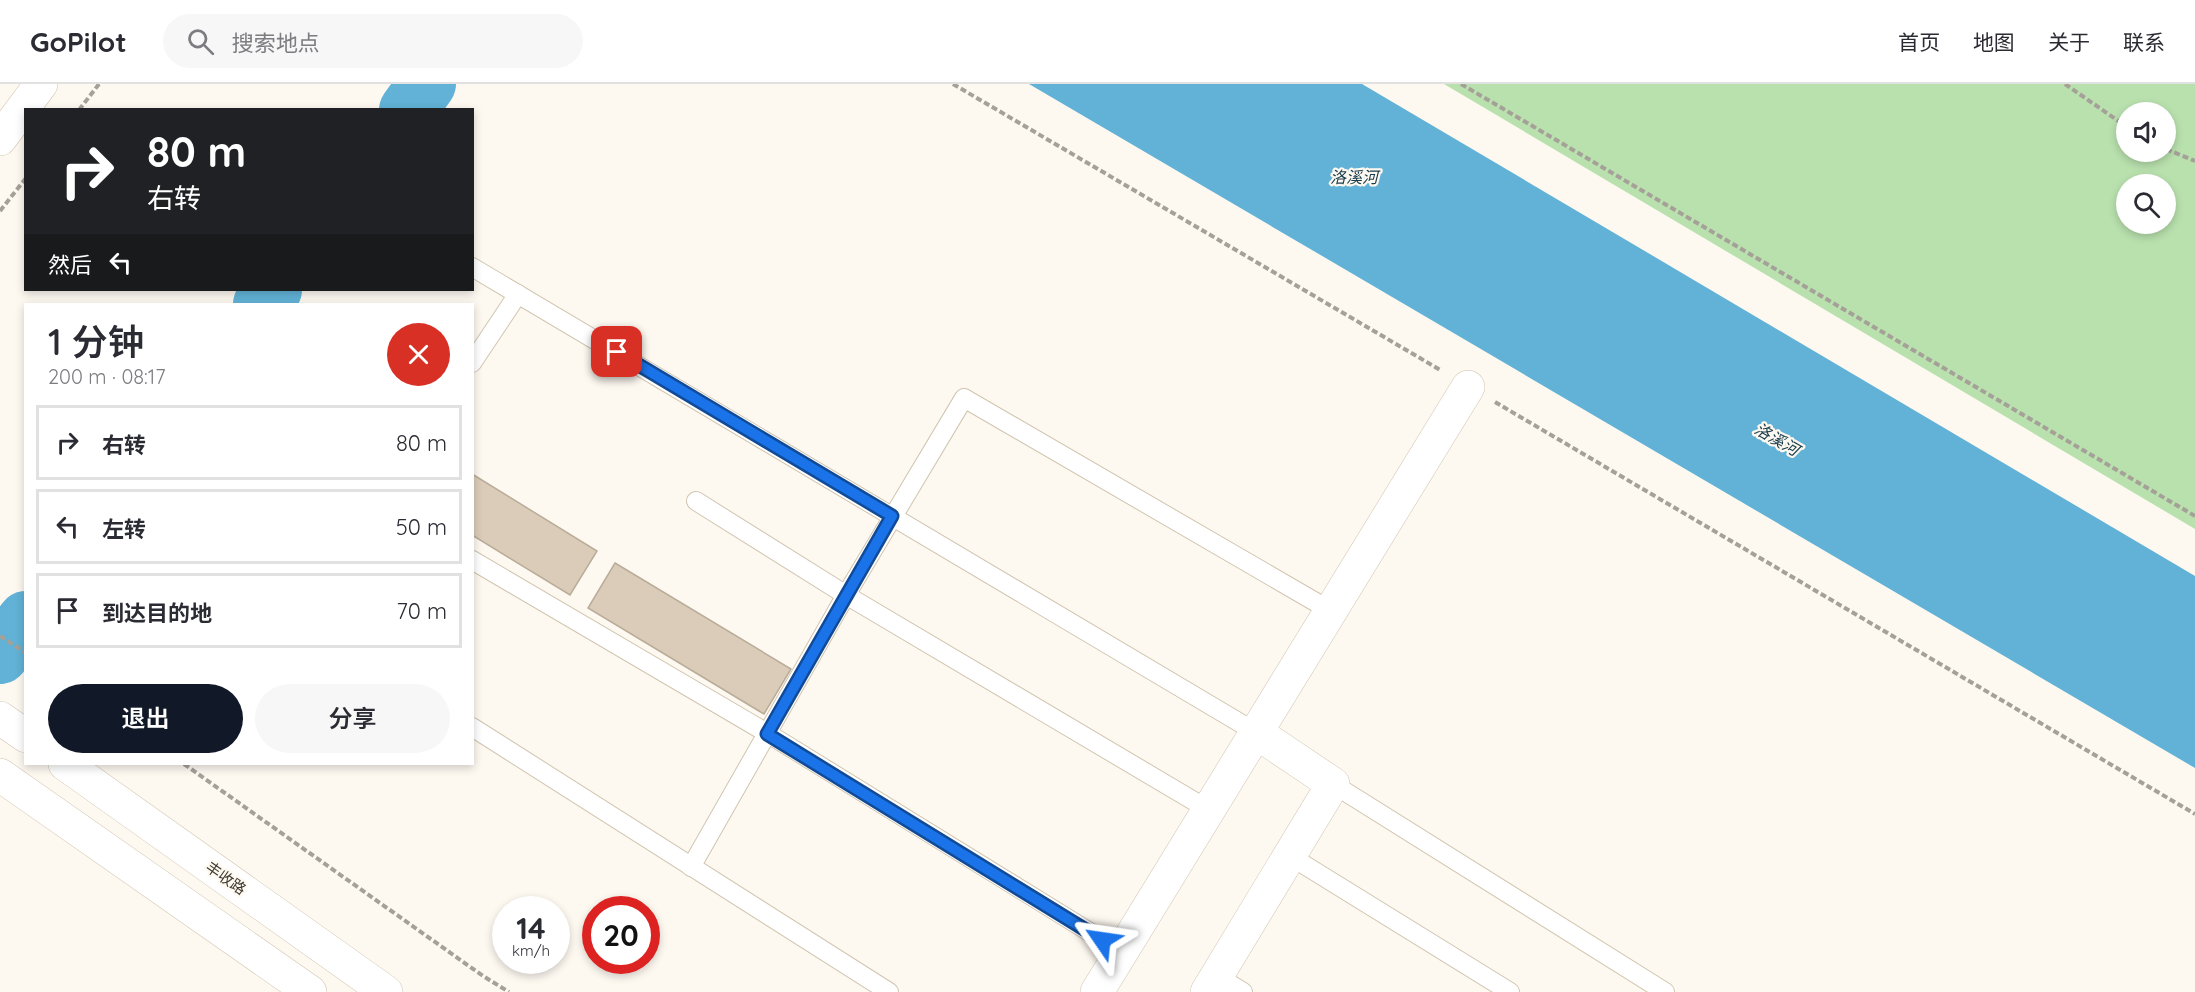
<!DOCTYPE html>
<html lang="zh">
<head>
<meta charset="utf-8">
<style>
  :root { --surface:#fff; --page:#f7f7f7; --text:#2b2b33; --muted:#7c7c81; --line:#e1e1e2; --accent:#111827 }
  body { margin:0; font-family:Quicksand,"Noto Sans SC",sans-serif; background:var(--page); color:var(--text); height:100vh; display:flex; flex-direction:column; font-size:22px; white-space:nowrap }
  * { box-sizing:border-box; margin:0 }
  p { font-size:20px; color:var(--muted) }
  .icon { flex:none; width:33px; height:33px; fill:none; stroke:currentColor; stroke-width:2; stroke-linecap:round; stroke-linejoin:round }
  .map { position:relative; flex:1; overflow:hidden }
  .side { position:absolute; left:24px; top:219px; width:450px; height:462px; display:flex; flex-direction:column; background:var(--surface); border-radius:0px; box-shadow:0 3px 9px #0003 }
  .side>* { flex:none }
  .guide { position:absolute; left:24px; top:24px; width:450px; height:183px; border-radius:0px; box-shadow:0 3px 9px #0003; background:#202124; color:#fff; overflow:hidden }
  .buttons { position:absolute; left:2116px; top:18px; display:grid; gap:12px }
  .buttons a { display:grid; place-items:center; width:60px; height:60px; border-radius:50%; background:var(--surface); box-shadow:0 3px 9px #0003; font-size:30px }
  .speed { position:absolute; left:492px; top:812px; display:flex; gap:12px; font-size:30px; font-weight:700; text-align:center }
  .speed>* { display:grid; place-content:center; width:78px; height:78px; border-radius:50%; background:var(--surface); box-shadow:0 3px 9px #0003; line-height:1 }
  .speed small { font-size:15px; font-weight:400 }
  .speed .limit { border:9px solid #d22; background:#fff; color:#111 }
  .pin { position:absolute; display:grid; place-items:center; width:51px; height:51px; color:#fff; margin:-26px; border-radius:12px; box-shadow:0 3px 9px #0006 }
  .me { position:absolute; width:66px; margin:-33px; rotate:302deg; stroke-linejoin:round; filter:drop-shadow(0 0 4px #0008) }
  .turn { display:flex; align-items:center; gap:21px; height:126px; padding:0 24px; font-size:27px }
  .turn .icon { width:78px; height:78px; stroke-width:2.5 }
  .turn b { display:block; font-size:42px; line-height:51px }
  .then { display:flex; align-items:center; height:57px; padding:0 24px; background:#0003; gap:12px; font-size:22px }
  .round { display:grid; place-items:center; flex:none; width:63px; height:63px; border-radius:32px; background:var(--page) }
  .overview { display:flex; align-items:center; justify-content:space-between; height:102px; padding:0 24px }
  h1 { font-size:36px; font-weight:600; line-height:45px }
  .button { display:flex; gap:12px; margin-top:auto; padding:12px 24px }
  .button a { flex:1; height:69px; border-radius:36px; background:var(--accent); color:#fff; font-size:24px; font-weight:600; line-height:69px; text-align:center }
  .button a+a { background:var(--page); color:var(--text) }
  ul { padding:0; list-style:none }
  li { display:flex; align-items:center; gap:18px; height:75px; margin:0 12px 9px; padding:0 12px; border:3px solid var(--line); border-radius:0px }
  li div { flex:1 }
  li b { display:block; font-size:22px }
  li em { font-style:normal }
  header { display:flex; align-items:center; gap:36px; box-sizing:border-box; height:84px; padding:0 30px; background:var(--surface); border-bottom:2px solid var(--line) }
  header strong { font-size:28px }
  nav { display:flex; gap:33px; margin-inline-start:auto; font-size:21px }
  .search { width:420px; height:54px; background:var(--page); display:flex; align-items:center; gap:15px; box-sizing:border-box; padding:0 21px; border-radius:33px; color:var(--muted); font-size:22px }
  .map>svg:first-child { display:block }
  .green { fill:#b9e1ae; fill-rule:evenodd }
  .water { fill:#61b2d6 }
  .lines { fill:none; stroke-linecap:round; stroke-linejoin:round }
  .river { stroke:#61b2d6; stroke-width:58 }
  .building { fill:#daccb8; stroke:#b9ac98; stroke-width:1.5 }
  .service-casing { stroke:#d1c5b0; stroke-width:20 }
  .minor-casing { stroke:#d1c5b0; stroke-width:34 }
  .secondary-casing { stroke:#d1c5b0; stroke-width:34 }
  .path { stroke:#a5a098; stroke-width:4; stroke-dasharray:6 3; stroke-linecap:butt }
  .service { stroke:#fff; stroke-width:18 }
  .minor { stroke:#fff; stroke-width:33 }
  .secondary { stroke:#fff; stroke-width:33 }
  .route-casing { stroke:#114b97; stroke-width:15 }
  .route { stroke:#1a73e8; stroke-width:10 }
  .labels { text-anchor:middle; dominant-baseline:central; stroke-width:4.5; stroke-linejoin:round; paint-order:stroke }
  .street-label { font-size:15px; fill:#3b362e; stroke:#fdf8f0 }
  .water-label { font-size:16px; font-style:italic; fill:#153a4a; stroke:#fdf8f0 }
</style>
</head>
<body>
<header>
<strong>GoPilot</strong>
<div class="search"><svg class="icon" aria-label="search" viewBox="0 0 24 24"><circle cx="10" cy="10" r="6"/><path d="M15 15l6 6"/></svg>搜索地点</div>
<nav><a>首页</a><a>地图</a><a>关于</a><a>联系</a></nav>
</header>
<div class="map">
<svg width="2195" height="908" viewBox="0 0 2195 908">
  <rect width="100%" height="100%" fill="#fdf8f0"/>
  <path class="green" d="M1444,0H2195V445ZM2127,28H2166V68H2127ZM2127,100H2166V140H2127Z"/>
  <path class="water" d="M1029,0H1362L2195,492V684Z"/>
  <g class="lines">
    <g class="river">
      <path d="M408,26L427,0"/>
      <path d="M262,220L273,206"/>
      <path d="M0,571L26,536"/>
    </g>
  </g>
  <g class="building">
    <path d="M472,390L597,467L570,511L472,451Z"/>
    <path d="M615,479L791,585L764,630L588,524Z"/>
  </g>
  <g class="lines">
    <defs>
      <g id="service">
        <path d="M472,183L1257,649"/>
        <path d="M472,279L518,210"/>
        <path d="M696,417L846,511L1209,726"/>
        <path d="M472,476L767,649L1122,868"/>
        <path d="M472,643L889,908"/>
        <path d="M1333,700L1665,908"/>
        <path d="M1290,772L1510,908"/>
        <path d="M691,783L846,511L964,314L1331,527"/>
        <path d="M1217,892L1243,908"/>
      </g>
      <g id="minor">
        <path d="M1097,908L1468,303"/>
        <path d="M1207,908L1333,700L1257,649"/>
      </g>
      <g id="secondary">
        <path d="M0,55L41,0"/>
        <path d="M0,634L26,652"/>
        <path d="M65,680L386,908"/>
        <path d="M0,691L310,908"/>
      </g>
    </defs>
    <use href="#service" class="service-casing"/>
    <use href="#minor" class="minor-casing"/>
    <use href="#secondary" class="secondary-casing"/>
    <g class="path">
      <path d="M953,0L1442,287"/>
      <path d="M1461,0L2195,432"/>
      <path d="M2065,0L2127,43"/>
      <path d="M79,26L99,0"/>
      <path d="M2166,65L2195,77"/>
      <path d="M0,127L26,94"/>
      <path d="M1495,318L2195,730"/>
      <path d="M0,552L26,569"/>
      <path d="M184,680L483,892L509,908"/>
    </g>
    <use href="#service" class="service"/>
    <use href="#minor" class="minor"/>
    <use href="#secondary" class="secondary"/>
  </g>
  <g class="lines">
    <defs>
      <path id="route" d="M617,268L892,432L767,650L1102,856"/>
    </defs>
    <use href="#route" class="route-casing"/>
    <use href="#route" class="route"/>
  </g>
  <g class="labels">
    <g class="street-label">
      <text transform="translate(226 794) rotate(35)">丰收路</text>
    </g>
    <g class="water-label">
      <text x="1354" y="93">洛溪河</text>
      <text transform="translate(1777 355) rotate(30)">洛溪河</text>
    </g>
  </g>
</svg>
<div class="buttons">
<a><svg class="icon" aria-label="sound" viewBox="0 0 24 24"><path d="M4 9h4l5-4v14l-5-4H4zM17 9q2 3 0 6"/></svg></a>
<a><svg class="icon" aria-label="search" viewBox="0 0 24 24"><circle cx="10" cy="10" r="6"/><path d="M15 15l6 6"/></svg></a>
</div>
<div class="speed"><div>14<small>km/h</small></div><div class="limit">20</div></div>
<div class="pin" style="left:617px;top:268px;background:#d93025"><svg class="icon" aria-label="arrive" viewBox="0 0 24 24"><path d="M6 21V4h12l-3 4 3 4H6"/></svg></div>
<svg class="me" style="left:1102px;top:856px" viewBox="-20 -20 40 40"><path d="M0-17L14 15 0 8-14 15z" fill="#1a73e8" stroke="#fff" stroke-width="4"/></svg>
<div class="guide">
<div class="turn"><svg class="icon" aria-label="right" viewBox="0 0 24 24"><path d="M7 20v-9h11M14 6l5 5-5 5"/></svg><div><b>80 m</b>右转</div></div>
<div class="then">然后<svg class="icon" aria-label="left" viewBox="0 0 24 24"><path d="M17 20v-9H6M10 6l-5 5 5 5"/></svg></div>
</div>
<section class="side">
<div class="overview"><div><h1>1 分钟</h1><p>200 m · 08:17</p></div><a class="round" style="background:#d93025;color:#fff"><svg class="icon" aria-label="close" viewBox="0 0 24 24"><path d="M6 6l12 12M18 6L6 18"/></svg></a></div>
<ul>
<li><svg class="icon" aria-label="right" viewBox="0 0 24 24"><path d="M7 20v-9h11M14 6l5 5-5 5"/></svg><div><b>右转</b></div><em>80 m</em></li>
<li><svg class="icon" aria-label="left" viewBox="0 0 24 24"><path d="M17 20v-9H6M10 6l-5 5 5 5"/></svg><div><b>左转</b></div><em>50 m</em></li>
<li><svg class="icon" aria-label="arrive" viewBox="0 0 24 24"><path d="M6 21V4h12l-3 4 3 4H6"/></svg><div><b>到达目的地</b></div><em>70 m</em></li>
</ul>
<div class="button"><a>退出</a><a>分享</a></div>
</section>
</div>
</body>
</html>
